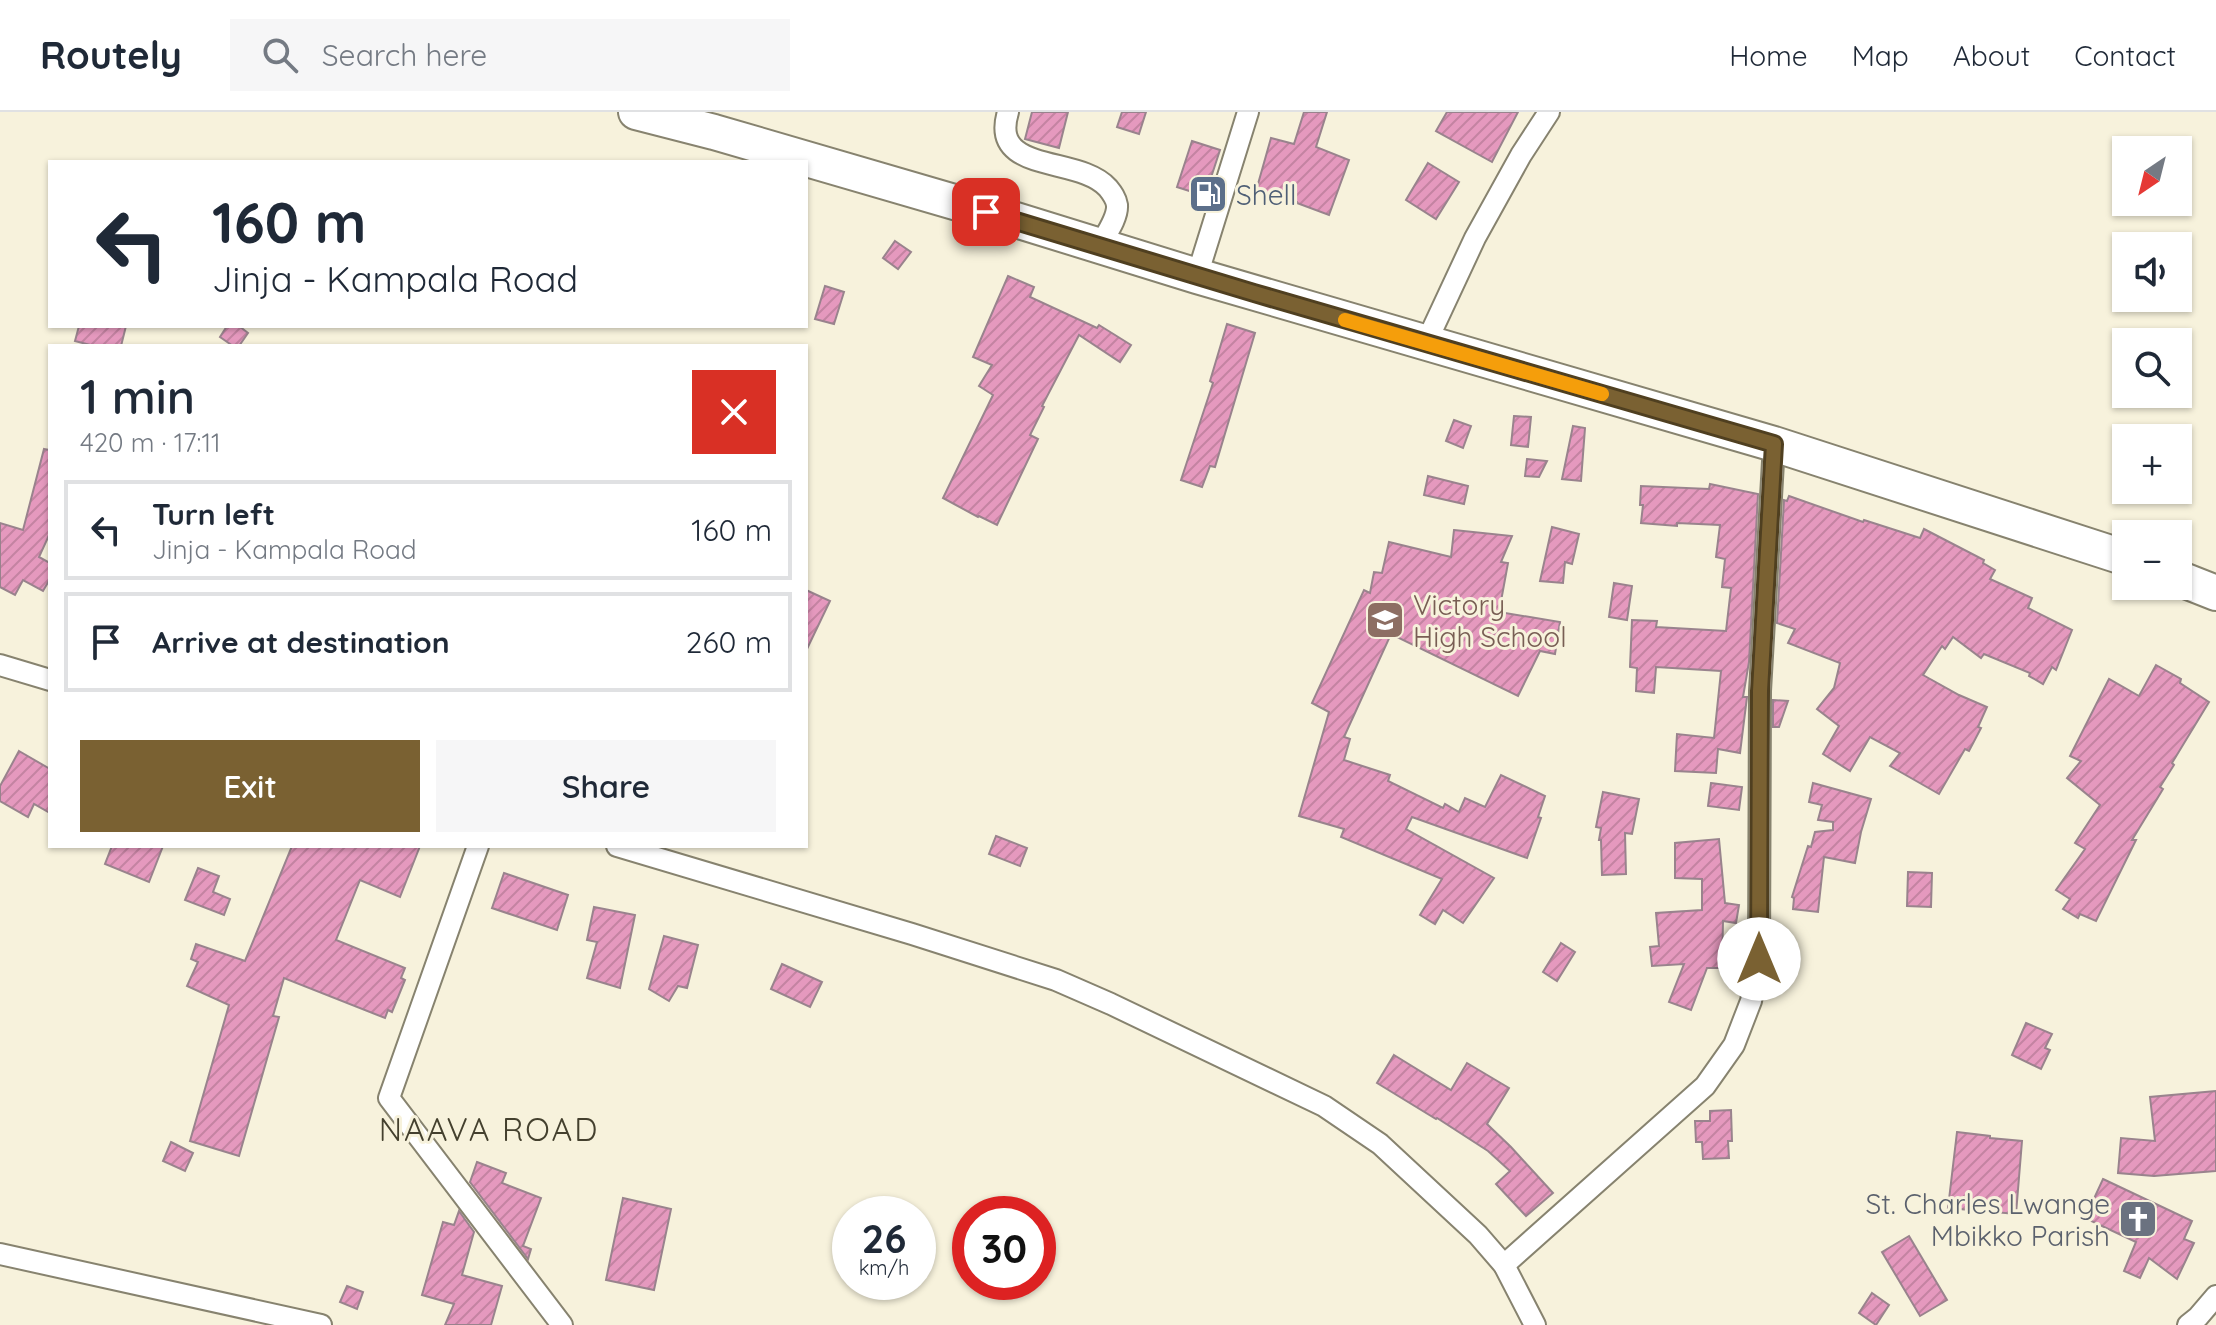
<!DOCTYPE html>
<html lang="en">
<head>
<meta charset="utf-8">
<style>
  :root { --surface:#fff; --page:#f6f6f7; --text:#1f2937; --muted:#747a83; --line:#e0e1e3; --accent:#7a6132 }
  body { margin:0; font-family:Quicksand,sans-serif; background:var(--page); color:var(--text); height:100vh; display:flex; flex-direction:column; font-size:30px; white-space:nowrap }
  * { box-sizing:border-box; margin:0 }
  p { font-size:26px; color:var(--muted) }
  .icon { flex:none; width:44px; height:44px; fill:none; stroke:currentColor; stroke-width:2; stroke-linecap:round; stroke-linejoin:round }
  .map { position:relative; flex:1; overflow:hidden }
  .drawer { position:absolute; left:48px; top:232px; width:760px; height:504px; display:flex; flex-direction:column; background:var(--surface); border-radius:0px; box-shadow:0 2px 6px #0004 }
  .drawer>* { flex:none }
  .banner { position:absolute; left:48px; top:48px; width:760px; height:168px; border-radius:0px; box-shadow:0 2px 6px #0004; background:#fff; color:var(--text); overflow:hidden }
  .needle { width:52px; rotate:215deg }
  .fabs { position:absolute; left:2112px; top:24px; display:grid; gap:16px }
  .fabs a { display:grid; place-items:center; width:80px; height:80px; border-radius:0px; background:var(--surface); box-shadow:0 2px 6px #0004; font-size:40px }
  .speed { position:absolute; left:832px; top:1084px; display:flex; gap:16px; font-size:40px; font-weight:700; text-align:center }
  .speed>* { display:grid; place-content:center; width:104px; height:104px; border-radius:50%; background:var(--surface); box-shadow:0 2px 6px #0004; line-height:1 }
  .speed small { font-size:20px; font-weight:400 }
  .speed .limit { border:12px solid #d22; background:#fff; color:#111 }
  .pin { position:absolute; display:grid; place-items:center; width:68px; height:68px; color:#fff; margin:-34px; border-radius:16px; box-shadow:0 4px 12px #0006 }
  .me { position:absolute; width:88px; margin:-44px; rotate:0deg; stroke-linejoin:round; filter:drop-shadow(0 0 6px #0008) }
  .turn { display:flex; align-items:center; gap:28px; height:168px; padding:0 32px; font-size:36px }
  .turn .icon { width:104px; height:104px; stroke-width:2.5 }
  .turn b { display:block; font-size:56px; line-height:68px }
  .round { display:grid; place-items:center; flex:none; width:84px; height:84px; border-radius:0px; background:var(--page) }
  .summary { display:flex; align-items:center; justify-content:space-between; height:136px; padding:0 32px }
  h1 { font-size:48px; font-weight:600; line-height:60px }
  .primary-button { display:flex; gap:16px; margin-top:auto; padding:16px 32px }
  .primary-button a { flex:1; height:92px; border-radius:0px; background:var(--accent); color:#fff; font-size:32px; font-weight:600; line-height:92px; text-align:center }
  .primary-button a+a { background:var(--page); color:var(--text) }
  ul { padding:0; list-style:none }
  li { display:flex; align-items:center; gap:24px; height:100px; margin:0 16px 12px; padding:0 16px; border:4px solid var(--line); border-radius:0px }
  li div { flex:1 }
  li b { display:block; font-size:30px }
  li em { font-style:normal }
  header { display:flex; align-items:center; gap:48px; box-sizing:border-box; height:112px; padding:0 40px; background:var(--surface); border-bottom:2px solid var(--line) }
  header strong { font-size:38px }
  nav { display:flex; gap:44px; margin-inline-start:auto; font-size:28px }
  .search { width:560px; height:72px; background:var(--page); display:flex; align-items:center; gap:20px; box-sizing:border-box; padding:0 28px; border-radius:0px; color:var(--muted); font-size:30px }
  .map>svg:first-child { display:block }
  .building { fill:url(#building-hatch); stroke:#99838d; stroke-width:2 }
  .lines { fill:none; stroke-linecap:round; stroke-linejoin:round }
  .minor-casing { stroke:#87836f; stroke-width:24 }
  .trunk-casing { stroke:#87836f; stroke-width:38 }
  .minor { stroke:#fff; stroke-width:20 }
  .trunk { stroke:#fff; stroke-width:34 }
  .route-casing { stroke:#4f3f20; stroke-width:20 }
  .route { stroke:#7a6132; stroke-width:14 }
  .slow { stroke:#f59e0b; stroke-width:14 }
  .labels { text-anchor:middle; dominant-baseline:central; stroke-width:6; stroke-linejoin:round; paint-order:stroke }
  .service-label { font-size:28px; fill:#4e5e75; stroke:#f7f2dc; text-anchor:start }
  .education-label { font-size:28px; fill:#785e54; stroke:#f7f2dc; text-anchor:start }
  .worship-label { font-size:28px; fill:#5b616d; stroke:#f7f2dc; text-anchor:end }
  .quarter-label { font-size:32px; letter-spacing:2px; fill:#44402e; stroke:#f7f2dc }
</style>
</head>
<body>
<header>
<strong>Routely</strong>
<div class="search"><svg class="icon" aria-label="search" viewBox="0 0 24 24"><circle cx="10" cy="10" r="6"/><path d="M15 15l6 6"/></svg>Search here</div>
<nav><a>Home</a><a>Map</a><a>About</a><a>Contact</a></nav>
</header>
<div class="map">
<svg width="2216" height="1213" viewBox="0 0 2216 1213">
  <defs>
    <pattern id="building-hatch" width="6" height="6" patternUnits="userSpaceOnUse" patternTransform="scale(2)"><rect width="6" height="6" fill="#e599be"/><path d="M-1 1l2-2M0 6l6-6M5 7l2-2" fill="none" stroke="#c483a2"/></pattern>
  </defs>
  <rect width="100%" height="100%" fill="#f7f2dc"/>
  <g class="building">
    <path d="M1032,0H1068L1059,36L1025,27Z"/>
    <path d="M1122,0H1146L1139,22L1117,15Z"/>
    <path d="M1304,0H1327L1316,35L1349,48L1329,103L1297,91V90L1256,79L1271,26L1294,32Z"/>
    <path d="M1447,0H1518L1492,50L1436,19Z"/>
    <path d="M1192,29L1220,38L1205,84L1177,75Z"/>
    <path d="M1428,51L1459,70L1436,107L1406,88Z"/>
    <path d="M895,129L911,140L898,157L883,146Z"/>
    <path d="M1008,164L1034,175L1030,185L1097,216L1099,213L1131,233L1120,250L1079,223L1042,294L1044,295L1030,323L1038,327L997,413L979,404L978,405L943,386L993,283L979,274L992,253L973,245Z"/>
    <path d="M825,174L844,180L834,212L815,207Z"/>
    <path d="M1227,212L1255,221L1215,355L1210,354L1202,375L1181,368L1213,271L1210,269Z"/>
    <path d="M79,214H126L121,234H94L75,229Z"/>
    <path d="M227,214H239L248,221L239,234H233L220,225Z"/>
    <path d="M1514,304L1531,305L1528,335L1511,333Z"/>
    <path d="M1454,308L1471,314L1463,336L1446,329Z"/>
    <path d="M1573,314L1585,316L1581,369L1562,367Z"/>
    <path d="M44,337L50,338V421L39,445L50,451V467L43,479L23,468L15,483L0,475V411L23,418Z"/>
    <path d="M1527,347L1547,349L1539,365L1525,364Z"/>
    <path d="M1428,364L1468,374L1464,392L1424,383Z"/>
    <path d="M1710,372L1758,382L1749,550L1743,585H1747L1740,641L1718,637L1716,661L1675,659L1676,640L1677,622L1714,626L1721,559L1656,555L1654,581L1636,579L1637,556L1630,555L1632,508L1657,509L1656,515L1726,519L1731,476L1722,475L1725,447L1716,445L1720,413L1677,411V414L1641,411L1643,393H1640L1641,374L1709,377Z"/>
    <path d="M1789,384L1863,410L1864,408L1920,426L1924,417L1984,448L1983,451L1995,458L1990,467L2032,486L2028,496L2072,518L2056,558L2052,555L2043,572L2029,564L2030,561L1984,542L1981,546L1953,525L1945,537L1942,534L1923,563L1959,583L1987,595L1978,615L1981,616L1969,639L1965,637L1939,682L1890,654L1900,641L1870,625L1850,659L1823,642L1839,614L1817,597L1834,576L1840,551L1788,531L1795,517L1777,511L1784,388L1787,389Z"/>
    <path d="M1552,415L1579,422L1572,452L1565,450L1563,471L1540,469Z"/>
    <path d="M1454,418L1512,424L1501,450L1508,451L1499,500L1560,510L1555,542L1540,539L1518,584L1391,522L1344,625L1350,627L1344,648L1390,663L1388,669L1443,696L1445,692L1459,700L1465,686L1485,695L1501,663L1545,684L1538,705L1541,706L1527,746L1412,705L1406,717L1494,766L1463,811L1443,798L1435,812L1420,803L1442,767L1341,725L1344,717L1299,704L1329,600L1312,591L1364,478L1370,481L1374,460L1382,461L1389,430L1451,445Z"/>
    <path d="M1614,471L1632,474L1627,508L1609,505Z"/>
    <path d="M806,478L830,489L806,539Z"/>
    <path d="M2156,553L2181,567L2180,571L2209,590L2172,651L2174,653L2160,675L2163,677L2132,728H2136L2096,809L2080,802L2078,806L2063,797L2070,787L2056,778L2085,737L2075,731L2100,693L2067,666L2081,649L2070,644L2109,567L2139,584Z"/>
    <path d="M1773,588L1788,589L1779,615H1773Z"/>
    <path d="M19,639L50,657V701L34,692L28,705L0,689V674Z"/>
    <path d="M1711,671L1742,675L1739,698L1708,694Z"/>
    <path d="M1813,671L1871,687L1861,720L1855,751L1824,745L1818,800L1793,797L1794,786L1792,785L1808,734L1811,735L1815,720L1833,718V710L1818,708L1822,693L1809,690Z"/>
    <path d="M1603,680L1639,687L1632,722L1625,721L1626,762L1602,763L1601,728H1599L1601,716L1596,715Z"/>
    <path d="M996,724L1027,736L1020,754L989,742Z"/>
    <path d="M1719,727L1725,791L1739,793L1736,811L1723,809L1722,856H1707L1691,898L1669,890L1684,852L1652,854L1650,835L1659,834L1656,801L1702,798V767L1675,766V731Z"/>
    <path d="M112,734H163L149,770L105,752Z"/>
    <path d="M292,734H420L400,785L360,768L336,828L405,856L401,866L405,868L392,900L388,898L385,906L284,866L273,904L279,905L239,1044L190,1029L229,893L187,874L198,850L191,847L196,832L245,849Z"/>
    <path d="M198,756L219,764L213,780L230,787L224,803L185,788Z"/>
    <path d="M1908,760L1932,761L1931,795L1907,794Z"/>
    <path d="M504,761L568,783L557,818L492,796Z"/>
    <path d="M594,795L635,803L620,876L587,866L597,830L587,828Z"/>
    <path d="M664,824L698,833L687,876L678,874L669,889L649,877Z"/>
    <path d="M1561,831L1575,840L1557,869L1543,860Z"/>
    <path d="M782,852L822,870L810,895L771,877Z"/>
    <path d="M2026,911L2052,922L2045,936L2050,938L2041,957L2012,943Z"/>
    <path d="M1394,943L1451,978L1467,951L1509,976L1487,1012L1511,1035L1553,1081L1526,1104L1496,1072L1510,1059L1488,1039L1437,1006L1436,1007L1377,971Z"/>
    <path d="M2216,979V1059L2154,1064L2118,1061L2121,1026L2155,1029L2150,985Z"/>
    <path d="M1731,998L1732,1029H1728L1729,1046L1703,1047L1702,1030H1696L1695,1009H1710V999Z"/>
    <path d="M1957,1020L1990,1024V1026L2022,1029L2016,1102L1948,1096Z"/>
    <path d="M171,1030L193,1041L185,1059L163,1049Z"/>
    <path d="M477,1050L506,1061L502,1071L541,1086L523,1134L531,1137L528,1147L470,1070Z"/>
    <path d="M2103,1067L2192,1109L2184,1127L2194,1131L2177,1167L2149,1146L2140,1166L2124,1159L2136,1130L2085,1106Z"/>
    <path d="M623,1086L671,1097L654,1178L606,1168Z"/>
    <path d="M459,1099L474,1120L462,1163L502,1174L491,1213H445L454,1192L422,1183L443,1110L454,1113Z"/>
    <path d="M1909,1124L1947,1188L1920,1204L1882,1140Z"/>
    <path d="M347,1174L363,1180L357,1197L340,1190Z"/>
    <path d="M1872,1181L1889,1193L1876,1213L1859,1201Z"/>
  </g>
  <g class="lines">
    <defs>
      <g id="minor">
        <path d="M1008,0C989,63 1079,43 1108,76C1112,81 1116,86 1117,93C1118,106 1106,122 1100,133"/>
        <path d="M1197,164L1248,0"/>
        <path d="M1426,231L1475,126L1521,43L1549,0"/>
        <path d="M0,553L50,568"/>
        <path d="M478,734L389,986L562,1213"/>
        <path d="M617,734L912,822L1056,868L1111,892L1324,994L1380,1032L1478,1123L1504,1153L1535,1213"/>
        <path d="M0,1142L321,1213"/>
        <path d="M1504,1153L1705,974L1734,933L1751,889L1759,847L1760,579L1774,332"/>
        <path d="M2188,1213L2198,1205L2216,1184"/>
      </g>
      <g id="trunk">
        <path d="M636,0L714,20L1016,108L1197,164L1774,332L2126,446"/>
        <path d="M2178,466L2216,481"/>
      </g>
    </defs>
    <use href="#minor" class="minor-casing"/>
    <use href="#trunk" class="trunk-casing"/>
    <use href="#minor" class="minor"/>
    <use href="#trunk" class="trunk"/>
  </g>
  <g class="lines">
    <defs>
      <path id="route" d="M986,100L1254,181L1774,332L1760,579L1759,847"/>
    </defs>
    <use href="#route" class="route-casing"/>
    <use href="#route" class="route"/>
    <path class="slow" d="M1345,208L1602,282"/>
  </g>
  <defs>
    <symbol id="fuel-square" viewBox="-11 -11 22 22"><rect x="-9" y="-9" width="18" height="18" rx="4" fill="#5c6f8a" stroke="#f7f2dc"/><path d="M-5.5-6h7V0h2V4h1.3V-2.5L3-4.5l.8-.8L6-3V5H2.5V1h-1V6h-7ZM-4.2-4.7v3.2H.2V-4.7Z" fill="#fff"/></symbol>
    <symbol id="school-square" viewBox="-11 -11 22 22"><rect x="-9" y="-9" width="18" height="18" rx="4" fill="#8d6e63" stroke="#f7f2dc"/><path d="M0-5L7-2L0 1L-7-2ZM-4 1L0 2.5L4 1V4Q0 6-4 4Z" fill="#fff"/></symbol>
    <symbol id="church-square" viewBox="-11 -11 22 22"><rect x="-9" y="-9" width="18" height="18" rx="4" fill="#6b7280" stroke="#f7f2dc"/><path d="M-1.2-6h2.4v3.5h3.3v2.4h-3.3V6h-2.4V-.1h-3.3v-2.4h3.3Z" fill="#fff"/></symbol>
  </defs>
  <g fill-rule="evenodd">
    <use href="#fuel-square" x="1186" y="60" width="44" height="44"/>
    <use href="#school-square" x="1363" y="486" width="44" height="44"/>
    <use href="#church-square" x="2116" y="1085" width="44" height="44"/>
  </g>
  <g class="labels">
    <g class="service-label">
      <text x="1236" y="82">Shell</text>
    </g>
    <g class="education-label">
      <text x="1413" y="492">Victory<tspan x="1413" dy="32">High School</tspan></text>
    </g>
    <g class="worship-label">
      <text x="2110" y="1091">St. Charles Lwange<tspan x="2110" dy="32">Mbikko Parish</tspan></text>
    </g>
    <g class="quarter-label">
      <text x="489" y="1017">NAAVA ROAD</text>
    </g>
  </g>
</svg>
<div class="fabs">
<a><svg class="needle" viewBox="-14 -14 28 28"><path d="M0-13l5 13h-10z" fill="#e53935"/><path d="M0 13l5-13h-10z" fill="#747a83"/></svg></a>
<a><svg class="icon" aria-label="sound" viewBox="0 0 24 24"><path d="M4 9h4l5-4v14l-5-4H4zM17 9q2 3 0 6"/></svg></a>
<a><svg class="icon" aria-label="search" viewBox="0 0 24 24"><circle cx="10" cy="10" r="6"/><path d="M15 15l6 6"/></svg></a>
<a>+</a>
<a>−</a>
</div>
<div class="speed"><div>26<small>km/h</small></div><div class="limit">30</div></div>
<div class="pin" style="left:986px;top:100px;background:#d93025"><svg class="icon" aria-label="arrive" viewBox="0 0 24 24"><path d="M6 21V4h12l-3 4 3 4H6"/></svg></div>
<svg class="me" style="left:1759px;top:847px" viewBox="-20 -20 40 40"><circle r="19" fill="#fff"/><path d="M0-13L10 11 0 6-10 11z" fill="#7a6132"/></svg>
<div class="banner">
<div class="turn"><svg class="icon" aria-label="left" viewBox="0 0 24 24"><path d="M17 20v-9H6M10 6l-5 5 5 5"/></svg><div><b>160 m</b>Jinja - Kampala Road</div></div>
</div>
<section class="drawer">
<div class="summary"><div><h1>1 min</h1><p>420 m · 17:11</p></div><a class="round" style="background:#d93025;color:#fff"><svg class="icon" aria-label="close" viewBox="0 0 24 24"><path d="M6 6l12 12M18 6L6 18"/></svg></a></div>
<ul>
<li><svg class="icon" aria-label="left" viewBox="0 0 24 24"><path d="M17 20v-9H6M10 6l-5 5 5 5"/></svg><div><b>Turn left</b><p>Jinja - Kampala Road</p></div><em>160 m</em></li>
<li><svg class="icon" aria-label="arrive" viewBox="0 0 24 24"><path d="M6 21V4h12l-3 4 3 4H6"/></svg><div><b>Arrive at destination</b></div><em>260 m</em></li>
</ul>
<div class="primary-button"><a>Exit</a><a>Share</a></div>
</section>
</div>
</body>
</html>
